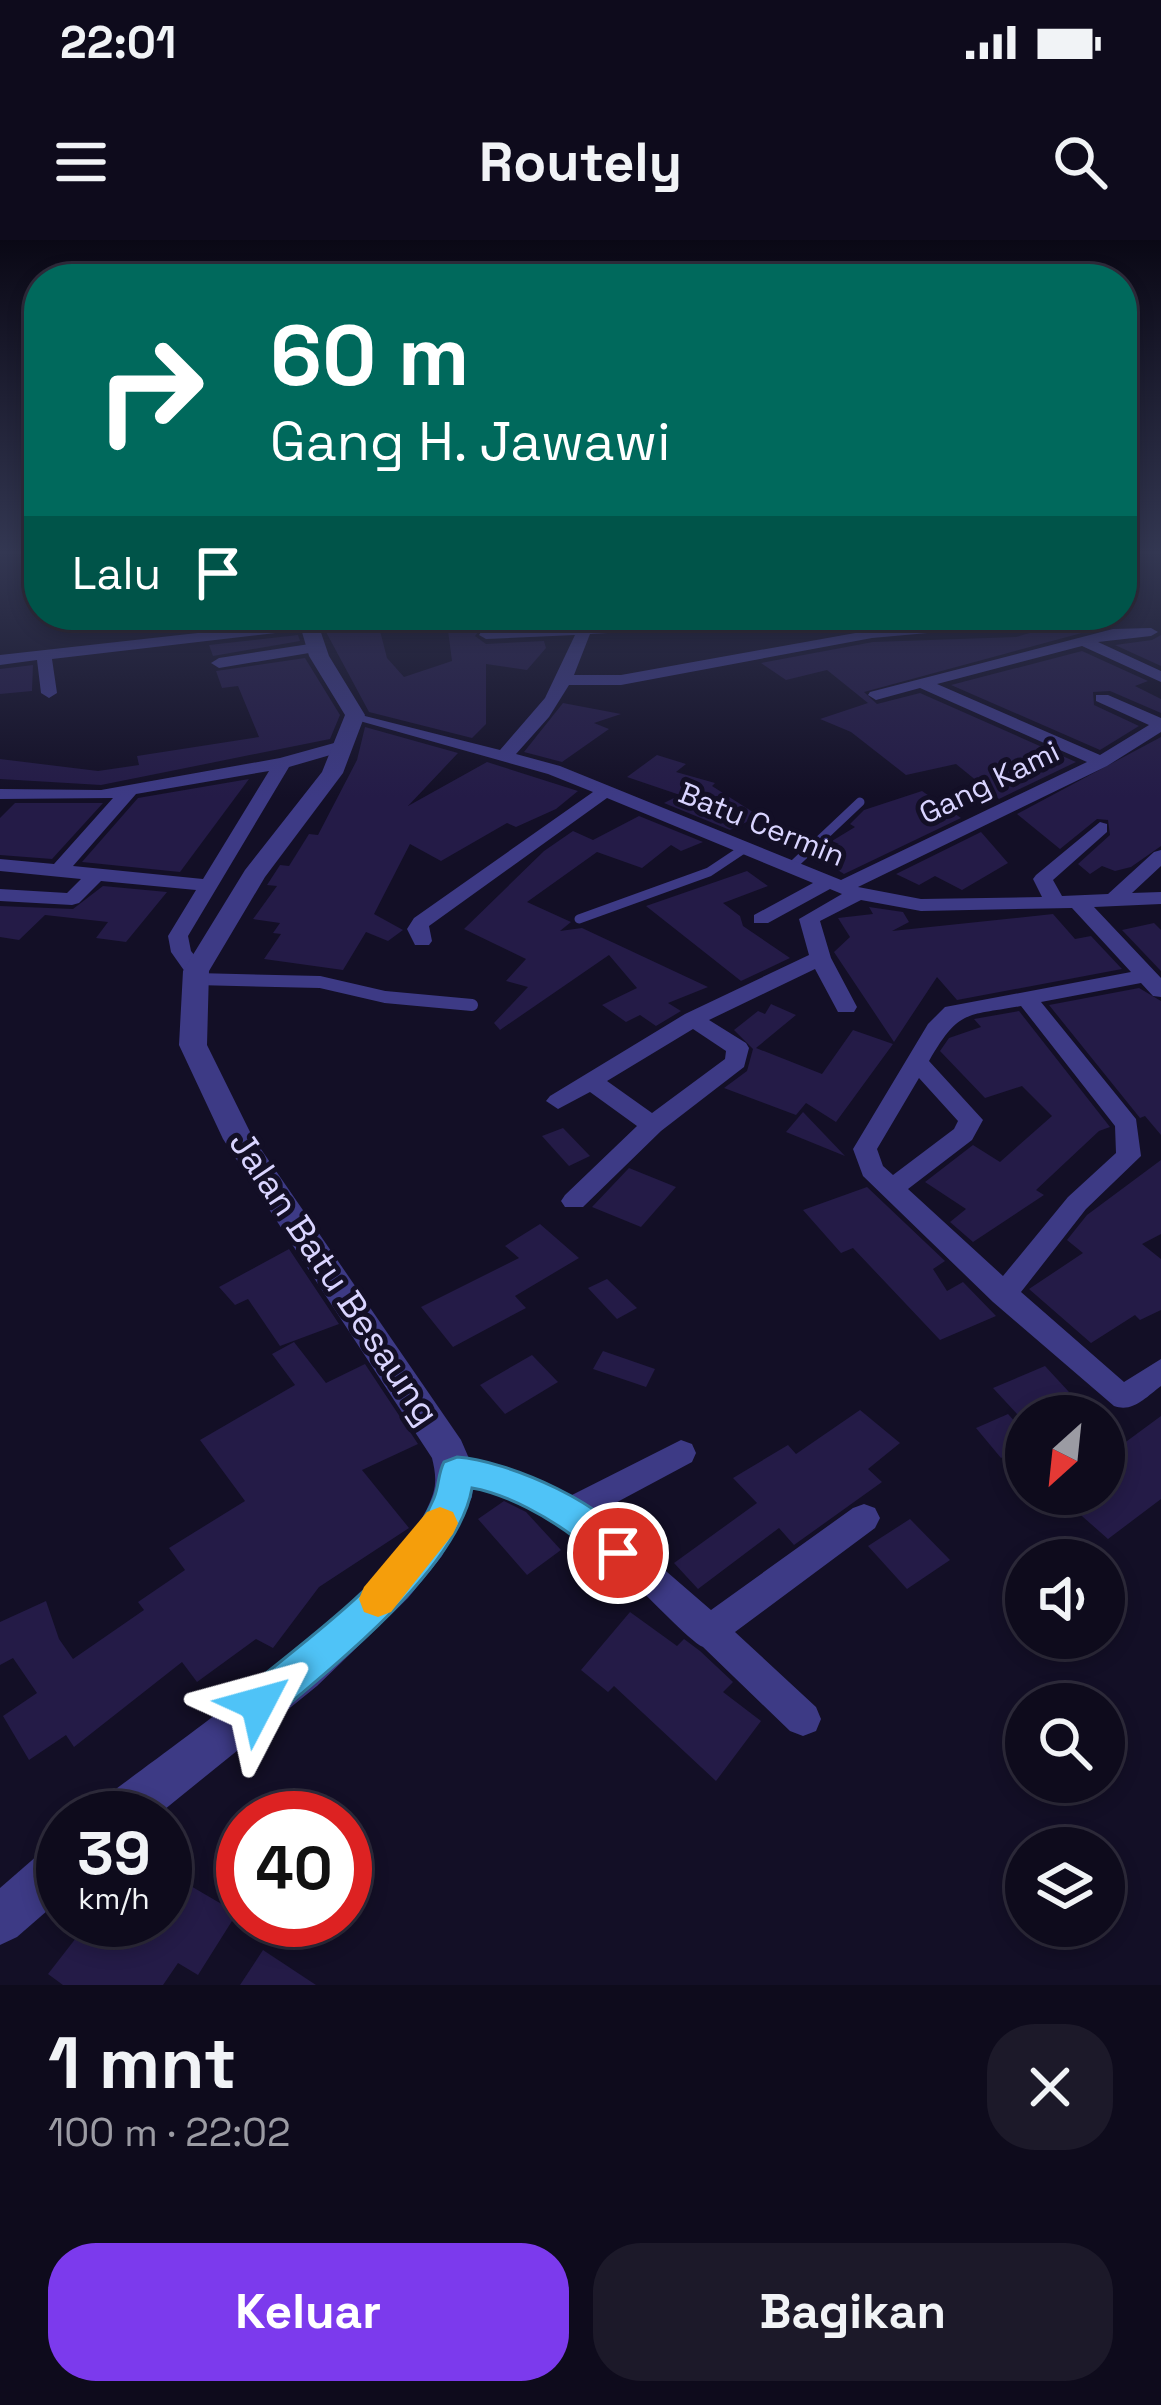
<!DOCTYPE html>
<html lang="id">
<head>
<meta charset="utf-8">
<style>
  :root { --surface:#0e0b1c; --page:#1c1929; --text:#f1f3f6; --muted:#9b9ba3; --line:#2e2b3b; --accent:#7c3aed }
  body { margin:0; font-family:"Space Grotesk",sans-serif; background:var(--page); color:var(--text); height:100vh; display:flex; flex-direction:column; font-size:45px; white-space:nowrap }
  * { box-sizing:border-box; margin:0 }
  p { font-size:39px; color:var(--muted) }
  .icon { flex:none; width:66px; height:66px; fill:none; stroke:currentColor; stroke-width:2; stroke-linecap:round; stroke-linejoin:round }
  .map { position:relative; height:1745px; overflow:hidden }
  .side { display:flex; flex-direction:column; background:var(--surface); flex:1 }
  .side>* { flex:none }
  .hud { position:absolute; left:24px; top:24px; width:1113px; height:366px; border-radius:48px; box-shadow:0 6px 18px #0003,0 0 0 3px var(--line); background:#00695c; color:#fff; overflow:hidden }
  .needle { width:78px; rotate:207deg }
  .controls { position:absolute; left:1005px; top:1155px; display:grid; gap:24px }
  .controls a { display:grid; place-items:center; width:120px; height:120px; border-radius:50%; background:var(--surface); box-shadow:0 6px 18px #0003,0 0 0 3px var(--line); font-size:60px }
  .speed { position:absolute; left:36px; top:1551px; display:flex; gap:24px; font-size:60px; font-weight:700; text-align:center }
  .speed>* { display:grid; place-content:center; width:156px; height:156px; border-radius:50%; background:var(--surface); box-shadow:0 6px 18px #0003,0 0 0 3px var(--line); line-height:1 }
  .speed small { font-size:30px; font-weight:400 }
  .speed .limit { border:18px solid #d22; background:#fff; color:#111 }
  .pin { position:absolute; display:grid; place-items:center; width:102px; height:102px; color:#fff; margin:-51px; border:6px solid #fff; border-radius:50%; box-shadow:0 3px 12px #0007 }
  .me { position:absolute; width:132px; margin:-66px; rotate:51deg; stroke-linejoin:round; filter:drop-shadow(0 0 9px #0008) }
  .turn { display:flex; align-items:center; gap:42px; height:252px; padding:0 48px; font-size:54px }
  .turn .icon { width:156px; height:156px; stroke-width:2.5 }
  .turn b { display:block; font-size:84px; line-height:102px }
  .then { display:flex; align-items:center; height:114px; padding:0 48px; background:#0003; gap:24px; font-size:45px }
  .round { display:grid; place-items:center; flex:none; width:126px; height:126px; border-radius:48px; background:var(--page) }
  .overview { display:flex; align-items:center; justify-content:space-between; height:204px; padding:0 48px }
  h1 { font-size:72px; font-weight:800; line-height:90px }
  .primary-button { display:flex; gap:24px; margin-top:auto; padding:24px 48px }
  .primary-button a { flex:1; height:138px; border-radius:48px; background:var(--accent); color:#fff; font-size:48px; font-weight:800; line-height:138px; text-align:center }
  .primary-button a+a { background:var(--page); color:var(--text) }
  .status { display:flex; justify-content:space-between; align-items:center; height:84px; padding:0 60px; background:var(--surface); direction:ltr }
  .status svg { height:33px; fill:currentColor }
  header { display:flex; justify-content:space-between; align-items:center; height:156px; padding:0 48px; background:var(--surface); font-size:54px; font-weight:800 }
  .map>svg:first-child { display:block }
  .building { fill:#241b47 }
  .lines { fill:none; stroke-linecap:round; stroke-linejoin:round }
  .service-far1 { stroke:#3d3a85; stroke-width:9 }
  .service { stroke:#3d3a85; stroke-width:12 }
  .minor { fill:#3d3a85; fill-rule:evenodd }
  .tertiary { fill:#3d3a85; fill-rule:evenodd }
  .route { fill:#4fc3f7; stroke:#337fa1; stroke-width:3 }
  .slow { fill:#f59e0b }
  .labels { text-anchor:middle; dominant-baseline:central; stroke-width:10; stroke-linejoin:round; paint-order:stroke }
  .far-street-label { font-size:30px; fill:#d9d4ff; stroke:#130f26 }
  .street-label { font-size:36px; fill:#d9d4ff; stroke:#130f26 }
</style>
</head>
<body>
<div class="status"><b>22:01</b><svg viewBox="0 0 49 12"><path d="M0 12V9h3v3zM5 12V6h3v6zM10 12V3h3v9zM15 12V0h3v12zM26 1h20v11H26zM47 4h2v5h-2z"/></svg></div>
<header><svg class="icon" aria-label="menu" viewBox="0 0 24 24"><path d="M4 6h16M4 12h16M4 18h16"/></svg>Routely<svg class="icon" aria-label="search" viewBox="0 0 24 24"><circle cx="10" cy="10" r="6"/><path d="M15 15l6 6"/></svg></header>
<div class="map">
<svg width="1161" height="1745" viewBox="0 0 1161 1745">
  <rect width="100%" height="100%" fill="#130f26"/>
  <g class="building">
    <path d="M446,375H537L540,384L481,388L475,396L486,404L544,401L546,408L527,430L486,424V484L472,498L369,472L326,392L378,383L387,418L404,437L452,421Z"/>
    <path d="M1084,377L1104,387L864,452L877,464L920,453L1076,522L999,559L956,524L906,535L851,492L820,479L868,463L827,430L786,440L761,423L873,402L1016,397Z"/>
    <path d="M298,395L300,401L213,416L209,405Z"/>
    <path d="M1161,395V426L1115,405L1152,400Z"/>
    <path d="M1082,411L1148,441L1135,446L1161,459V473L1110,451L1093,452L1094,465L1139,486L1100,510L951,445Z"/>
    <path d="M305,418L340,475L330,499L101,545L0,539V519L98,531L139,525L137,516L259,497L238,446L222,448L216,431Z"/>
    <path d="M33,425L32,451L0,454V429Z"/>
    <path d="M563,463L621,474L594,483L609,489L562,522L524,512Z"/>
    <path d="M365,487L458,513L408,566L487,522L578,551L556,569L516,587L507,583L441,621L410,604L374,674L403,690L388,701L366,692L343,730L264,719L281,694L273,693L280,683L253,679L277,646L267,645L280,625L289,626L309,594L318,595L357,520Z"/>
    <path d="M1161,497V606L1131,627L1115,631L1102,626L1090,634L1078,624L1110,595L1108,580L1097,579L1060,609L1017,574Z"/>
    <path d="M657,515L686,524L676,532L715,543L712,546L759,576L730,590L664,563L680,555L627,537Z"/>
    <path d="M249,539L180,632L82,622L138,558Z"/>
    <path d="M922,551L961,578L844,634L816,616L839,604L832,601L855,587L850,584L864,570Z"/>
    <path d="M15,563H103L52,619L0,615V578Z"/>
    <path d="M639,576L703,602L681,611L671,605L642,628L597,612L527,662L571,682L560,691L582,688L708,747L668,763L681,771L656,786L640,775L626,782L602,765L637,748L609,715L500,790L494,783L528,747L506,741L526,719L464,689L544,611L573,591L593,600Z"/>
    <path d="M981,592L1008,623L962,650L935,636L919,645L896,634Z"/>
    <path d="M747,631L768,646L723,663L740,676L743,686L790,718L741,741L646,666Z"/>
    <path d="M103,646L167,652L126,702L96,698L108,682L45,675L19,700L0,697V666L73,669Z"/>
    <path d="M869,667L903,672L909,682L892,691L1053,674L1075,699L1091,696L1122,729L957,760L937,737L894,802L834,712L850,697L838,678L873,674Z"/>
    <path d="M1154,683L1161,690V731L1122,690Z"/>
    <path d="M1139,748L1161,761V895L1145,876L1140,878L1049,765Z"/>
    <path d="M771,764L796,775L756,808L822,834L853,790L893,804L836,882L806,863L796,875L724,848L747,831L753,809L734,790L758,771L765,774Z"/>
    <path d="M1019,771L1110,887L1099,891L1036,950L1044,955L973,1002L950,982L966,969L925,942L973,905L1000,922L1052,876L1022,846L985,858L940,811L949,798L981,787L974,779Z"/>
    <path d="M803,872L845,916L786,892Z"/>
    <path d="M563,888L590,916L569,926L542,896Z"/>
    <path d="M1161,920V994L1142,1004L1161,1019V1070L1140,1080L1135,1075L1091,1103L1029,1049L1083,1013L1067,1000L1087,975Z"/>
    <path d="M629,928L676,947L641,987L592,967Z"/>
    <path d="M867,947L945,1021L933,1029L947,1051L963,1042L996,1076L940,1100L853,1008L841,1013L803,970Z"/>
    <path d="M540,984L579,1018L515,1056L526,1068L453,1107L421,1067L519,1018L505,1006Z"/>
    <path d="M289,1009L339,1084L280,1106L248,1059L235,1065L219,1047Z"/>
    <path d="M607,1039L637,1068L617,1079L588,1048Z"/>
    <path d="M294,1102L326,1143L365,1124L418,1204L362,1230L409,1288L319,1347L273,1408L256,1399L197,1442L182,1422L74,1507L66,1495L29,1520L3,1476L37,1453L13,1418L0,1425V1382L46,1361L59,1399L73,1419L144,1370L138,1362L185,1330L169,1308L245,1261L200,1200L295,1145L272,1114Z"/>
    <path d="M603,1111L655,1129L646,1147L593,1129Z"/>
    <path d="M532,1115L558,1142L505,1174L480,1145Z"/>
    <path d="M1045,1126L1069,1152L1018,1175L993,1148Z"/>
    <path d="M860,1170L900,1203L868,1229L882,1242L794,1305L779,1288L698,1349L674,1323L757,1263L733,1238L788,1205L796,1214Z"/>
    <path d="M1008,1174L1026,1194V1206L1001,1218L976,1188Z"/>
    <path d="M1161,1176V1259L1108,1299L1057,1254H1104V1218Z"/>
    <path d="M504,1261L526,1272L561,1310L527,1335L478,1279Z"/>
    <path d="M910,1279L950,1320L907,1349L868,1306Z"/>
    <path d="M630,1372L677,1406L684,1399L700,1411L733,1442L723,1452L761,1481L716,1541L614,1446L608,1452L581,1430Z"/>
    <path d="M165,1631L237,1673L198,1735L178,1723L163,1745H63L48,1734L90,1680L107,1691L114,1680H165Z"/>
    <path d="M263,1710L316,1745H240Z"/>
  </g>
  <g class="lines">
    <g class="service-far1">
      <path d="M790,628L860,562"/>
      <path d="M579,679L709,632L742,610"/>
    </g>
    <path class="service" d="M196,739L320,742L385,757L472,765"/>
    <g class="minor">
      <path d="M359,375L378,378L371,382L52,419L57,453L49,458L41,453L37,420L0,425V415Z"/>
      <path d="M780,375L850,376L843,380L590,394L574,435H621L872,390L983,380L990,384L983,388L872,398L621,445H569L549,477L516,514L560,526L841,640L1087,522L920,448L876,460L868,455L870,452L1113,389L1151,388L1158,392L1151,396L1098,402L1161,431V442L1082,406L937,444L1100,515L1149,485L1096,461V455H1108L1161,478V492L1107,526L858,647L921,659L1042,657L1033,639L1036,635L1100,582L1107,584V592L1053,640L1062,656L1108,654L1154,612L1161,610V626L1132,653L1161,652V664L1094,667L1161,738V757L1153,756L1141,743L1041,762L1136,879L1141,916L1086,969L1021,1052L1124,1142L1161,1119V1146C1146,1157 1133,1173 1114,1166L993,1062L863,936L853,909L928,784L945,767L1131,732L1072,668L921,671L861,660L820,681L831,718L857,767L854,772H838L815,729L709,780L746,803L749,808L744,827L661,891L583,967H565L561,961L565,955L637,886L590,852L558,869L546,861L550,856L685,774L809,715L799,679L842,654L830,649L768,683H754V675L813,643L607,558L429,686L432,701L429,705H415L407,689L414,678L593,552L548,534L349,478V472L500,510L545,458L575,395L486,399L479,395L481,392ZM1021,766L1115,886L1116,913L1068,957L1003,1036L908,949L972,900L983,880L929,821C959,769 966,776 1021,766ZM693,789L726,811L725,819L652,873L607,841ZM919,838L958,881L954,889L893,935L883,926L877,909Z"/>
      <path d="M316,403L324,408L321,411L219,428L211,423L219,418Z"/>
      <path d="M345,500L351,501V509L289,527L188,696L191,711L207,731L204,736H188L171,712L168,696L196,650L101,641L79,663L72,665L0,661V649L67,653L81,639L0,631V619L54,624L113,558L0,559V549L101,550L280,518ZM269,531L203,639L73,626L136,554Z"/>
      <path d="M681,1200L692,1204L696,1213L692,1222L593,1275L652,1319L711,1370L853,1268L864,1264L875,1268L880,1278L875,1288L735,1392L816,1467L821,1479L816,1491L803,1496L790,1491L703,1407C689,1401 645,1352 627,1338C589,1306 548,1275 501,1255C484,1248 464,1247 446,1241L442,1232L446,1223C477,1212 539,1241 566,1258Z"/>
      <path d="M1026,1214V1240L1012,1237L1008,1228L1012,1219Z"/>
    </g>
    <g class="tertiary">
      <path d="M297,375H315L329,416L365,475L343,533L265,637L209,731L207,805L252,896L461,1200L474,1230L472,1257L442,1316L408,1358L317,1446L154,1578H94L100,1561C180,1500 405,1345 433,1254C437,1242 435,1230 432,1218L223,899L179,805L183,731L245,630L322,532L345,475L309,416Z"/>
      <path d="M63,1601V1657L17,1697L0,1705V1648L46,1608Z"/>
    </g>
  </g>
  <linearGradient id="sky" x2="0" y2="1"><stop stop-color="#0a0815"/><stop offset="0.56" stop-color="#333752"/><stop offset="1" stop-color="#333752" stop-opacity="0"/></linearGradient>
  <rect width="1161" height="558" fill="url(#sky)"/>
  <path class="route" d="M457,1217C506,1220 615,1266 636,1313L631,1324L618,1329C601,1323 592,1311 578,1300C550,1278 507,1254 472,1248C458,1329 333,1426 273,1478L258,1484L244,1478L238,1464L244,1451C305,1400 403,1333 434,1258C439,1246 438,1233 444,1222Z"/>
  <path class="slow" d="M440,1267L453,1272L458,1283L453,1294L391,1372L378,1377L364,1372L359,1359L364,1347L427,1272Z"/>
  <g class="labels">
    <g class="far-street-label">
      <text transform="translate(989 542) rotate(-26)">Gang Kami</text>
      <text transform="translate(762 584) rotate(22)">Batu Cermin</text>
    </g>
    <g class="street-label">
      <text transform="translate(334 1038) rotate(56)">Jalan Batu Besaung</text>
    </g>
  </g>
</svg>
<div class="controls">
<a><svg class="needle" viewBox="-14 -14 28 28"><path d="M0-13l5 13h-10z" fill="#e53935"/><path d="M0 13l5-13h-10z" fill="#9b9ba3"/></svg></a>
<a><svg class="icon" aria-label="sound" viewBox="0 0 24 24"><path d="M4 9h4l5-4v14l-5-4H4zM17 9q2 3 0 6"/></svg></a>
<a><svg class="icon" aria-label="search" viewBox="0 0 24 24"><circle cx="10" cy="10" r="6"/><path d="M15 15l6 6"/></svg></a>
<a><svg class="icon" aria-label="layers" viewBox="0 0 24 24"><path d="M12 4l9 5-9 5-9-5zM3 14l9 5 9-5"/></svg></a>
</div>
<div class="speed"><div>39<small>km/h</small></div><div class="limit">40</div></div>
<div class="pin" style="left:618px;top:1313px;background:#d93025"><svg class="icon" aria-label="arrive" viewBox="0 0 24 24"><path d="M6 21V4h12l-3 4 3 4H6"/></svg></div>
<svg class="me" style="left:258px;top:1464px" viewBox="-20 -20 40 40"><path d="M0-17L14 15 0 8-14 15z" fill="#4fc3f7" stroke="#fff" stroke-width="4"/></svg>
<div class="hud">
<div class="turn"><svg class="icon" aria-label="right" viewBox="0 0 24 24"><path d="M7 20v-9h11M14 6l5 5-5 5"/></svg><div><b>60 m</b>Gang H. Jawawi</div></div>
<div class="then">Lalu<svg class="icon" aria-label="arrive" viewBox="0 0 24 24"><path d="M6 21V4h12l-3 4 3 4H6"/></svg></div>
</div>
</div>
<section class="side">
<div class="overview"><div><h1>1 mnt</h1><p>100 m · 22:02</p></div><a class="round"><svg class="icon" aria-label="close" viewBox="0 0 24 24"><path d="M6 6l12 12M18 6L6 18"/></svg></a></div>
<div class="primary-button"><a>Keluar</a><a>Bagikan</a></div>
</section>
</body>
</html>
